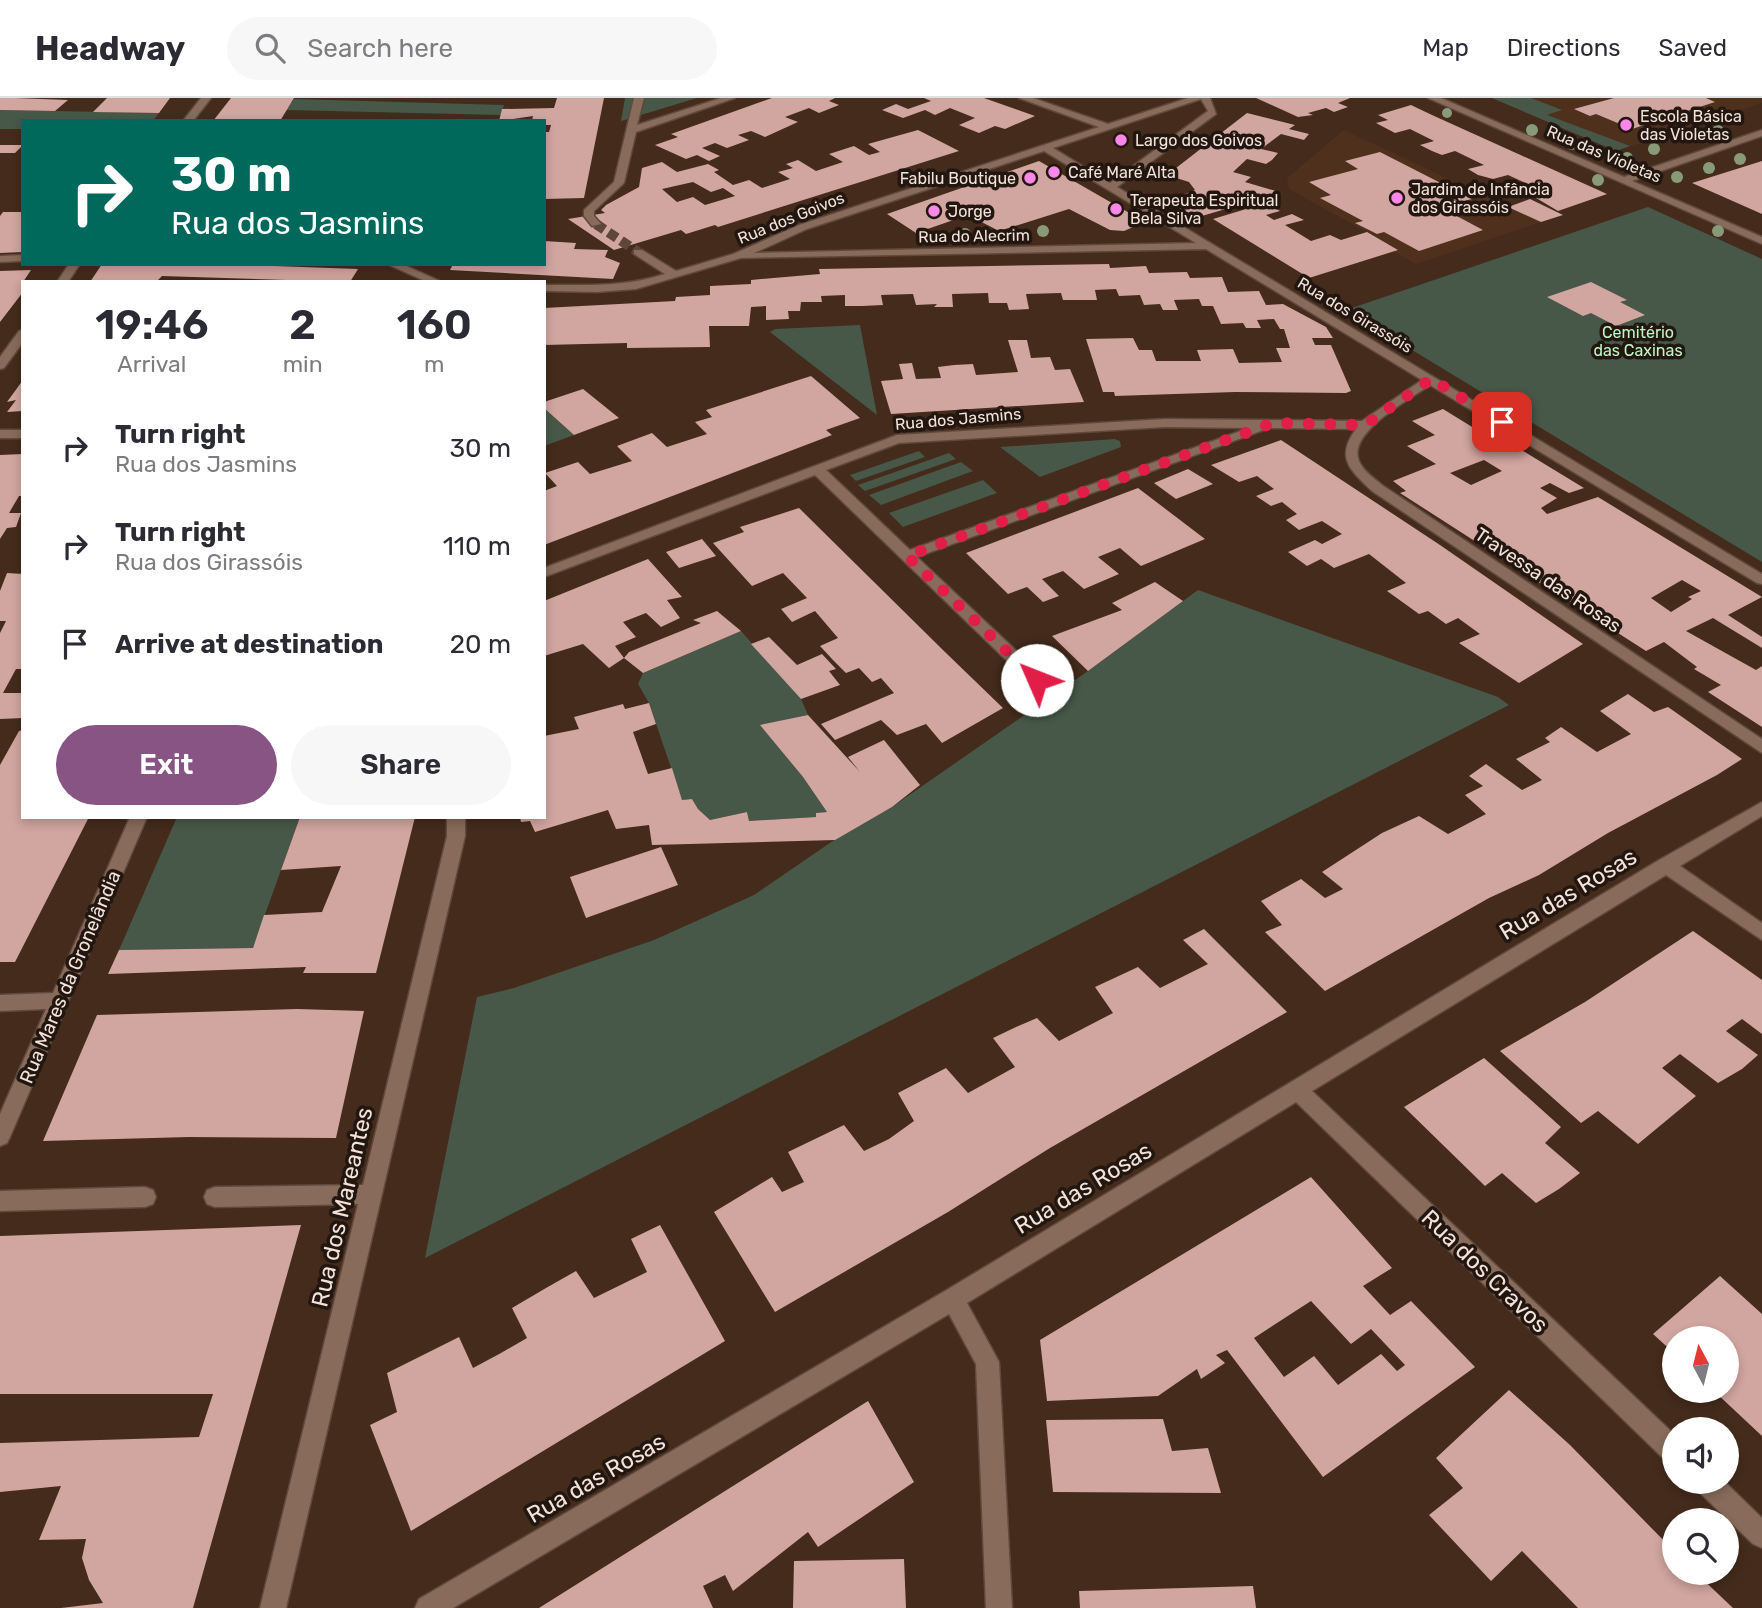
<!DOCTYPE html>
<html lang="en">
<head>
<meta charset="utf-8">
<style>
  :root { --surface:#fff; --page:#f7f7f7; --text:#2b2b33; --muted:#7c7c81; --line:#e1e1e2; --accent:#885484 }
  body { margin:0; font-family:Rubik,sans-serif; background:var(--page); color:var(--text); height:100vh; display:flex; flex-direction:column; font-size:26px; white-space:nowrap }
  * { box-sizing:border-box; margin:0 }
  p { font-size:23px; color:var(--muted) }
  .icon { flex:none; width:38px; height:38px; fill:none; stroke:currentColor; stroke-width:2; stroke-linecap:round; stroke-linejoin:round }
  .map { position:relative; flex:1; overflow:hidden }
  .details { position:absolute; left:21px; top:182px; width:525px; height:539px; display:flex; flex-direction:column; background:var(--surface); border-radius:0px; box-shadow:0 4px 10px #0003 }
  .details>* { flex:none }
  .hud { position:absolute; left:21px; top:21px; width:525px; height:147px; border-radius:0px; box-shadow:0 4px 10px #0003; background:#00695c; color:#fff; overflow:hidden }
  .needle { width:46px; rotate:353deg }
  .tools { position:absolute; left:1662px; top:1228px; display:grid; gap:14px }
  .tools a { display:grid; place-items:center; width:77px; height:77px; border-radius:50%; background:var(--surface); box-shadow:0 4px 10px #0003; font-size:35px }
  .pin { position:absolute; display:grid; place-items:center; width:60px; height:60px; color:#fff; margin:-30px; border-radius:14px; box-shadow:0 4px 10px #0006 }
  .me { position:absolute; width:77px; margin:-38px; rotate:314deg; stroke-linejoin:round; filter:drop-shadow(0 0 5px #0008) }
  .turn { display:flex; align-items:center; gap:24px; height:147px; padding:0 35px; font-size:32px }
  .turn .icon { width:91px; height:91px; stroke-width:2.5 }
  .turn b { display:block; font-size:49px; line-height:60px }
  .eta { display:flex; justify-content:space-evenly; align-items:center; height:119px; text-align:center }
  .eta b { font-size:42px; font-weight:600; line-height:49px }
  .primary-button { display:flex; gap:14px; margin-top:auto; padding:14px 35px }
  .primary-button a { flex:1; height:80px; border-radius:42px; background:var(--accent); color:#fff; font-size:28px; font-weight:600; line-height:80px; text-align:center }
  .primary-button a+a { background:var(--page); color:var(--text) }
  ul { padding:0; list-style:none }
  li { display:flex; align-items:center; gap:21px; height:98px; padding:0 35px }
  li div { flex:1 }
  li b { display:block; font-size:26px }
  li em { font-style:normal }
  header { display:flex; align-items:center; gap:42px; box-sizing:border-box; height:98px; padding:0 35px; background:var(--surface); border-bottom:2px solid var(--line) }
  header strong { font-size:33px }
  nav { display:flex; gap:38px; margin-inline-start:auto; font-size:24px }
  .search { width:490px; height:63px; background:var(--page); display:flex; align-items:center; gap:18px; box-sizing:border-box; padding:0 24px; border-radius:38px; color:var(--muted); font-size:26px }
  .map>svg:first-child { display:block }
  .built { fill:#4f301d }
  .green { fill:#475848 }
  .building { fill:#d1a5a0; fill-rule:evenodd }
  .lines { fill:none; stroke-linecap:round; stroke-linejoin:round }
  .street-tunnel { stroke:#5e4638; stroke-width:10; stroke-dasharray:10 5; stroke-linecap:butt }
  .street-casing { stroke:#5e493c; stroke-width:3 }
  .street { fill:#886b5a; fill-rule:evenodd }
  .tree { fill:#889a78 }
  .route { stroke:#e11d48; stroke-width:12; stroke-dasharray:0 21.6 }
  .poi-dot { fill:#f987e8; stroke:#221710; stroke-width:2.5 }
  .labels { text-anchor:middle; dominant-baseline:central; stroke-width:7; stroke-linejoin:round; paint-order:stroke }
  .far-poi-label { font-size:16px; fill:#f3e2d8; stroke:#221710; text-anchor:start }
  .far-street-label { font-size:16px; fill:#f3e2d8; stroke:#221710 }
  .far-park-label { font-size:16px; fill:#c0f4c3; stroke:#221710 }
  .street-label { font-size:19px; fill:#f3e2d8; stroke:#221710 }
  .near-street-label { font-size:23px; fill:#f3e2d8; stroke:#221710 }
</style>
</head>
<body>
<header>
<strong>Headway</strong>
<div class="search"><svg class="icon" aria-label="search" viewBox="0 0 24 24"><circle cx="10" cy="10" r="6"/><path d="M15 15l6 6"/></svg>Search here</div>
<nav><a>Map</a><a>Directions</a><a>Saved</a></nav>
</header>
<div class="map">
<svg width="1762" height="1510" viewBox="0 0 1762 1510">
  <rect width="100%" height="100%" fill="#442b1c"/>
  <g class="built">
    <path d="M1492,0H1762V5L1616,53Z"/>
    <path d="M1344,32L1541,124L1416,166L1392,153L1397,151L1289,91L1287,80Z"/>
  </g>
  <g class="green">
    <path d="M625,0H697L621,23Z"/>
    <path d="M1492,0H1531L1562,12L1547,17L1630,48L1616,53Z"/>
    <path d="M294,1L504,7L501,17L286,12Z"/>
    <path d="M0,12L159,15L153,23H23V31H0Z"/>
    <path d="M1648,109L1762,161V464L1346,212Z"/>
    <path d="M860,227L877,317L770,234L775,231Z"/>
    <path d="M544,310L574,337L544,348Z"/>
    <path d="M1115,341L1120,343L1121,349L1040,379L1000,349Z"/>
    <path d="M919,353L925,359L856,383L850,377Z"/>
    <path d="M949,355L956,361L865,393L858,387Z"/>
    <path d="M961,364L973,373L881,407L869,397Z"/>
    <path d="M983,382L997,395L903,429L889,415Z"/>
    <path d="M1198,492L1498,599L1509,607L425,1160L477,899L514,890L654,842L754,797L843,736L892,709L1088,573Z"/>
    <path d="M741,533L801,601L808,617L761,628L803,679L827,714L816,715V719L749,723L747,714L710,722L698,711L692,701L682,702L649,605L638,586L643,575Z"/>
    <path d="M177,719H300L253,850L119,852Z"/>
  </g>
  <g class="building">
    <path d="M0,0H15L68,2L55,13L0,12Z"/>
    <path d="M107,0H170L159,15L93,14Z"/>
    <path d="M231,0H294L280,23H213Z"/>
    <path d="M557,0H604L584,100L544,101V34H549L551,27H544V23H532L533,18L499,23L502,11L554,10Z"/>
    <path d="M772,0H835L829,3L839,7L819,15L809,10L785,19L798,24L765,39L751,33L738,37L749,42L727,50L715,45L702,50L720,58L709,63L697,57L686,61L655,47L678,39L671,36Z"/>
    <path d="M924,0H984L1035,18L1005,31L995,28L979,35L959,27L975,20L950,10L935,17L925,12L903,20L882,12L896,6L908,11L931,3Z"/>
    <path d="M1256,0H1350L1338,5L1348,9L1334,14L1326,10L1308,15L1313,17L1298,19Z"/>
    <path d="M1614,0H1706L1715,4L1632,31L1596,16L1590,18L1574,11Z"/>
    <path d="M1411,7L1432,17L1607,96L1558,113L1526,94L1536,90L1508,77L1493,81L1478,77L1468,71L1484,67L1455,53L1442,57L1432,53L1420,47L1434,43L1410,31L1395,35L1376,25L1388,22L1378,17Z"/>
    <path d="M1247,15L1295,27L1289,31L1309,36L1304,42L1281,36L1261,51L1278,55L1272,62L1266,66L1247,61L1233,74L1251,79L1245,84L1279,94L1232,106L1236,108L1195,120L1168,103L1195,92L1189,84L1167,77Z"/>
    <path d="M918,32L959,53L718,129L715,127L686,136L681,132L614,152L568,121L605,115L601,112L606,107L639,89L642,70L662,64L677,74L708,66L719,72L714,74L733,87L749,82L762,90L790,81L778,74L793,70L786,66L798,62L816,73L843,64L829,56L854,48L869,57L880,54L868,46ZM693,84L711,94L723,90L735,98L705,107L693,99L677,104L662,91Z"/>
    <path d="M0,47H23L15,55H0Z"/>
    <path d="M1380,54L1472,101L1440,109L1483,132L1419,153L1384,134L1377,136L1355,125L1363,123L1320,100L1331,97L1309,84L1358,71L1345,63Z"/>
    <path d="M1039,63L1145,124L1124,133L1110,132L1069,111L999,133L968,117L916,135L887,116Z"/>
    <path d="M1762,63V116L1692,85Z"/>
    <path d="M1530,101L1563,117L1541,124L1508,109Z"/>
    <path d="M1266,105L1280,113L1266,117L1274,122L1292,116L1304,122L1285,127L1311,143L1330,137L1341,142L1367,134L1398,152L1309,180L1213,121Z"/>
    <path d="M3,114H23V154L0,155V118Z"/>
    <path d="M544,143L576,145L574,151L608,152L605,159L620,165L613,181L450,172L453,166H544Z"/>
    <path d="M102,166H219L358,171L350,184L162,178L156,184H90Z"/>
    <path d="M1109,166L1110,170L1146,168L1149,175L1187,174L1190,180L1222,179L1228,194L1259,193L1266,207L1283,206L1326,229L1333,240H1312L1315,247H1331L1351,293L1346,295L1235,294L1115,298L1114,294H1103L1086,241L1133,240L1139,252H1152L1156,263H1201L1197,252L1233,251L1239,265L1282,264L1276,250H1290L1284,231H1280L1274,221L1257,222L1261,230H1246L1243,225L1221,226L1213,208H1202L1199,201L1174,202L1178,212H1163L1160,206L1144,207L1140,197L1119,198L1116,191L1095,192L1097,202H1063L1061,195L1026,196L1029,211L1009,212L1007,205H989L988,195L952,196L953,209H934L937,206L916,207L913,196L881,197L883,207L862,208H845V197L821,198L822,204H801L800,213H788L789,221L766,222V208L751,209L749,228H709L710,249L627,250V245L544,247V210L675,203L676,199L710,197V188L751,186V182L820,176L819,171Z"/>
    <path d="M31,172L23,184V194L0,224V173Z"/>
    <path d="M1591,184L1627,202L1620,204L1645,217L1616,228L1591,215L1583,218L1547,199Z"/>
    <path d="M1008,242H1027L1031,260L1050,259L1055,272L1070,271L1084,304L891,316L881,283L903,281L899,266L912,265L916,281L941,280L938,269L954,267L973,266L976,277L1018,274Z"/>
    <path d="M811,278L860,320L826,332L832,337L544,447V393L557,388L545,375L578,364L590,376L632,363L617,348L652,335L667,349L707,336L695,324L712,319L706,312Z"/>
    <path d="M23,282V313L7,314L16,302L7,304Z"/>
    <path d="M583,291L619,320L574,337L544,310V304Z"/>
    <path d="M1443,311L1508,351L1515,348L1584,390L1569,395L1550,385L1540,390L1557,400L1541,410L1547,416L1598,399L1762,499L1728,517L1762,539V550L1713,520L1686,533L1756,572L1762,568V629L1708,594L1721,587L1694,571L1697,569L1664,544L1646,553L1400,395L1406,393L1393,383L1436,366L1407,348L1435,337L1412,323ZM1484,362L1502,373L1471,387L1450,375ZM1682,482L1701,493L1688,499L1692,501L1671,514L1651,500Z"/>
    <path d="M1281,342L1440,447L1583,546L1519,585L1459,545L1480,536L1458,520L1446,526L1428,513L1419,516L1387,493L1406,485L1369,456L1334,470L1321,461L1307,468L1288,454L1315,442L1322,446L1342,436L1322,423L1299,432L1286,422L1297,416L1282,404L1271,408L1256,398L1274,391L1257,378L1239,384L1211,367Z"/>
    <path d="M23,356V398H19L9,415H21L16,429L7,430L0,441V357Z"/>
    <path d="M1188,371L1213,386L1176,401L1154,385Z"/>
    <path d="M1138,390L1205,441L1141,468L1120,450L1098,459L1119,476L1084,491L1063,473L1042,481L1059,498L1043,504L1027,489L1008,496L966,455Z"/>
    <path d="M799,410L945,554L1003,610L942,645L926,626L897,637L881,622L835,642L821,626L894,595L881,580L872,584L859,570L846,575L832,561L820,548L838,540L815,513L792,524L781,511L807,500L783,475L752,488L713,445L744,434L740,429Z"/>
    <path d="M702,441L716,458L679,470L666,454Z"/>
    <path d="M648,461L682,499L667,502L680,520L661,529L646,515L623,524L636,539L615,548L624,560L629,554L701,525L693,522L717,513L741,533L643,575L624,560L609,570L583,546L544,558V503Z"/>
    <path d="M7,475L23,476V571H16L3,595H23V620L0,621V535L6,523H0V493Z"/>
    <path d="M1155,484L1183,503L1088,573L1052,538L1122,512L1112,505Z"/>
    <path d="M769,539L797,567L822,556L836,571L829,573L840,587L801,601L751,546Z"/>
    <path d="M1628,596L1654,614L1668,609L1742,661L1717,677L1608,735L1539,777L1489,800L1325,893L1265,834L1282,827L1261,803L1301,781L1325,800L1343,791L1322,774L1382,735L1419,718L1448,736L1486,716L1465,697L1483,688L1469,678L1486,666L1522,692L1542,682L1516,661L1550,644L1545,640L1561,629L1597,654L1631,636L1600,613Z"/>
    <path d="M649,605L656,626L633,634L648,676L672,670L682,702L692,701L698,711L710,722L747,714L749,723L816,719V715L827,714L803,679L760,627L808,617L860,674L848,659L884,642L920,687L892,709L835,742L652,747L649,727L616,731L608,712L535,734L530,723L521,724L520,719H544V638L579,631L574,619L623,606L625,611Z"/>
    <path d="M23,632V719H89L15,864H0V667L19,633Z"/>
    <path d="M300,719H415L376,875H303L306,869L108,876L119,852L253,850L264,817L322,814L341,768L281,772Z"/>
    <path d="M661,749L678,787L586,820L570,779Z"/>
    <path d="M1204,831L1287,914L1050,1050L948,1114L775,1214L714,1114L772,1079L782,1094L804,1084L788,1054L844,1027L864,1053L889,1041L914,1023L898,995L946,970L968,995L1015,969L993,940L1016,929L1037,920L1059,943L1113,915L1095,889L1138,869L1160,890L1208,866L1183,842Z"/>
    <path d="M1693,833L1762,882V936L1742,921L1726,933L1758,957L1742,971L1718,985L1680,956L1662,970L1696,998L1638,1046L1598,1013L1581,1025L1500,953L1585,904Z"/>
    <path d="M297,911L364,913L336,1040L189,1039L43,1043L97,917Z"/>
    <path d="M1484,960L1561,1029L1545,1045L1580,1075L1559,1091L1536,1105L1502,1075L1485,1088L1404,1009Z"/>
    <path d="M1311,1079L1392,1170L1363,1188L1390,1217L1411,1203L1475,1269L1323,1379L1227,1252L1216,1257L1225,1265L1201,1281L1197,1271L1158,1298L1047,1303L1040,1242ZM1311,1203L1351,1246L1371,1231L1405,1267L1397,1273L1381,1256L1338,1287L1314,1258L1284,1279L1254,1240Z"/>
    <path d="M301,1127L193,1510H61L103,1505L89,1482L82,1460L86,1441L39,1442L61,1388L0,1394V1345L199,1339L213,1296H0V1138Z"/>
    <path d="M660,1127L725,1243L411,1433L370,1327L397,1314L387,1275L459,1239L473,1270L501,1255L527,1240L512,1210L546,1190L576,1173L594,1200L647,1174L631,1141Z"/>
    <path d="M1720,1178L1762,1216V1338L1714,1293H1727V1241H1675V1256L1653,1236Z"/>
    <path d="M1509,1292L1570,1347L1675,1454V1475H1696L1733,1510H1578L1522,1453L1491,1483L1429,1417L1463,1390L1436,1360Z"/>
    <path d="M868,1303L914,1384L818,1449L808,1434L733,1493L725,1477L703,1488L713,1510H539Z"/>
    <path d="M1163,1321L1172,1353L1208,1350L1221,1395L1053,1394L1046,1322Z"/>
    <path d="M904,1461L906,1510H793L794,1463Z"/>
    <path d="M1253,1488L1256,1510H1080L1079,1493Z"/>
  </g>
  <g class="lines">
    <path class="street-tunnel" d="M596,126L638,154"/>
    <defs>
      <g id="street">
        <path d="M201,0H211L193,23H183Z"/>
        <path d="M634,0H644L637,27L721,0H735L636,34L624,85L594,113V118L601,126L592,128L584,118V112L614,84Z"/>
        <path d="M1019,0H1033L1108,26L1188,0H1210L1216,16L1117,89L1762,476V486L1757,485L1430,287C1411,301 1347,334 1359,363C1363,373 1374,380 1382,387L1762,641V655L1372,393C1350,372 1335,360 1356,331L1269,330L917,459L1043,578L1045,582L1037,587L1031,586L815,377L544,479V470L897,337L1165,321L1362,323L1422,282L1206,151L741,160L636,191L597,194L544,193V187C586,187 625,189 665,176L634,156V152H642L676,173L733,156L799,127L1099,29ZM1201,1L1208,13L1110,85L1053,50ZM1044,53L1196,145L754,155L807,131ZM1165,329L1249,330L910,452L826,372L899,345Z"/>
        <path d="M1428,0H1441L1624,79L1762,32V38L1632,83L1762,139V146Z"/>
        <path d="M23,157V163L0,164V158Z"/>
        <path d="M69,166H80L68,184H57Z"/>
        <path d="M387,166H402L442,184H427Z"/>
        <path d="M23,232V244L4,270L0,271V259L19,233Z"/>
        <rect x="0" y="332" width="23" height="8"/>
        <path d="M1762,704V718L1680,768L1762,825V842L1666,777L1312,993L1675,1337V1366L1666,1363L1296,1004L967,1205L999,1264L1012,1510H986L976,1266L949,1216L453,1510H415L419,1501L945,1193L1659,762Z"/>
        <path d="M130,719H147L10,1039L7,1045L0,1048V1016L46,911L0,913V897L53,895Z"/>
        <path d="M447,719H465V738L286,1510H260L358,1106L215,1109L207,1106L204,1099L207,1092L215,1089L363,1087L447,738Z"/>
        <path d="M145,1089L153,1092L156,1099L153,1106L145,1109L0,1113V1093Z"/>
        <path d="M1695,1384H1725L1762,1420V1450L1753,1446L1698,1393Z"/>
      </g>
    </defs>
    <use href="#street" class="street-casing"/>
    <use href="#street" class="street"/>
  </g>
  <g class="tree">
    <circle cx="1447" cy="15" r="5"/>
    <circle cx="1532" cy="32" r="6"/>
    <circle cx="1718" cy="33" r="6"/>
    <circle cx="1572" cy="46" r="6"/>
    <circle cx="1654" cy="51" r="6"/>
    <circle cx="1627" cy="60" r="6"/>
    <circle cx="1740" cy="61" r="6"/>
    <circle cx="1709" cy="70" r="6"/>
    <circle cx="1677" cy="79" r="6"/>
    <circle cx="1598" cy="82" r="6"/>
    <circle cx="1043" cy="133" r="6"/>
    <circle cx="1718" cy="133" r="6"/>
    <circle cx="965" cy="136" r="6"/>
  </g>
  <g class="lines">
    <path class="route" d="M1037,582L907,458L1273,325L1365,327L1431,281L1502,324"/>
  </g>
  <g class="poi-dot">
    <circle cx="1626" cy="27" r="7"/>
    <circle cx="1121" cy="42" r="7"/>
    <circle cx="1054" cy="74" r="7"/>
    <circle cx="1030" cy="80" r="7"/>
    <circle cx="1397" cy="100" r="7"/>
    <circle cx="1116" cy="111" r="7"/>
    <circle cx="934" cy="113" r="7"/>
  </g>
  <g class="labels">
    <g class="far-poi-label">
      <text x="1640" y="18">Escola Básica<tspan x="1640" dy="18">das Violetas</tspan></text>
      <text x="1135" y="42">Largo dos Goivos</text>
      <text x="1068" y="74">Café Maré Alta</text>
      <text x="1016" y="80" text-anchor="end">Fabilu Boutique</text>
      <text x="1411" y="91">Jardim de Infância<tspan x="1411" dy="18">dos Girassóis</tspan></text>
      <text x="1130" y="102">Terapeuta Espiritual<tspan x="1130" dy="18">Bela Silva</tspan></text>
      <text x="948" y="113">Jorge</text>
    </g>
    <g class="far-street-label">
      <text transform="translate(1604 56) rotate(23)">Rua das Violetas</text>
      <text transform="translate(791 120) rotate(-22)">Rua dos Goivos</text>
      <text transform="translate(974 138) rotate(-1)">Rua do Alecrim</text>
      <text transform="translate(1355 217) rotate(31)">Rua dos Girassóis</text>
      <text transform="translate(958 321) rotate(-5)">Rua dos Jasmins</text>
    </g>
    <g class="far-park-label">
      <text x="1638" y="234">Cemitério<tspan x="1638" dy="18">das Caxinas</tspan></text>
    </g>
    <g class="street-label">
      <text transform="translate(1548 482) rotate(34)">Travessa das Rosas</text>
      <text transform="translate(70 879) rotate(-67)">Rua Mares da Gronelândia</text>
    </g>
    <g class="near-street-label">
      <text transform="translate(1568 796) rotate(-31)">Rua das Rosas</text>
      <text transform="translate(1083 1090) rotate(-31)">Rua das Rosas</text>
      <text transform="translate(342 1109) rotate(-77)">Rua dos Mareantes</text>
      <text transform="translate(1485 1173) rotate(44)">Rua dos Cravos</text>
      <text transform="translate(596 1380) rotate(-30)">Rua das Rosas</text>
    </g>
  </g>
</svg>
<div class="tools">
<a><svg class="needle" viewBox="-14 -14 28 28"><path d="M0-13l5 13h-10z" fill="#e53935"/><path d="M0 13l5-13h-10z" fill="#7c7c81"/></svg></a>
<a><svg class="icon" aria-label="sound" viewBox="0 0 24 24"><path d="M4 9h4l5-4v14l-5-4H4zM17 9q2 3 0 6"/></svg></a>
<a><svg class="icon" aria-label="search" viewBox="0 0 24 24"><circle cx="10" cy="10" r="6"/><path d="M15 15l6 6"/></svg></a>
</div>
<div class="pin" style="left:1502px;top:324px;background:#d93025"><svg class="icon" aria-label="arrive" viewBox="0 0 24 24"><path d="M6 21V4h12l-3 4 3 4H6"/></svg></div>
<svg class="me" style="left:1037px;top:582px" viewBox="-20 -20 40 40"><circle r="19" fill="#fff"/><path d="M0-13L10 11 0 6-10 11z" fill="#e11d48"/></svg>
<div class="hud">
<div class="turn"><svg class="icon" aria-label="right" viewBox="0 0 24 24"><path d="M7 20v-9h11M14 6l5 5-5 5"/></svg><div><b>30 m</b>Rua dos Jasmins</div></div>
</div>
<section class="details">
<div class="eta">
<div><b>19:46</b><p>Arrival</p></div>
<div><b>2</b><p>min</p></div>
<div><b>160</b><p>m</p></div>
</div>
<ul>
<li><svg class="icon" aria-label="right" viewBox="0 0 24 24"><path d="M7 20v-9h11M14 6l5 5-5 5"/></svg><div><b>Turn right</b><p>Rua dos Jasmins</p></div><em>30 m</em></li>
<li><svg class="icon" aria-label="right" viewBox="0 0 24 24"><path d="M7 20v-9h11M14 6l5 5-5 5"/></svg><div><b>Turn right</b><p>Rua dos Girassóis</p></div><em>110 m</em></li>
<li><svg class="icon" aria-label="arrive" viewBox="0 0 24 24"><path d="M6 21V4h12l-3 4 3 4H6"/></svg><div><b>Arrive at destination</b></div><em>20 m</em></li>
</ul>
<div class="primary-button"><a>Exit</a><a>Share</a></div>
</section>
</div>
</body>
</html>
